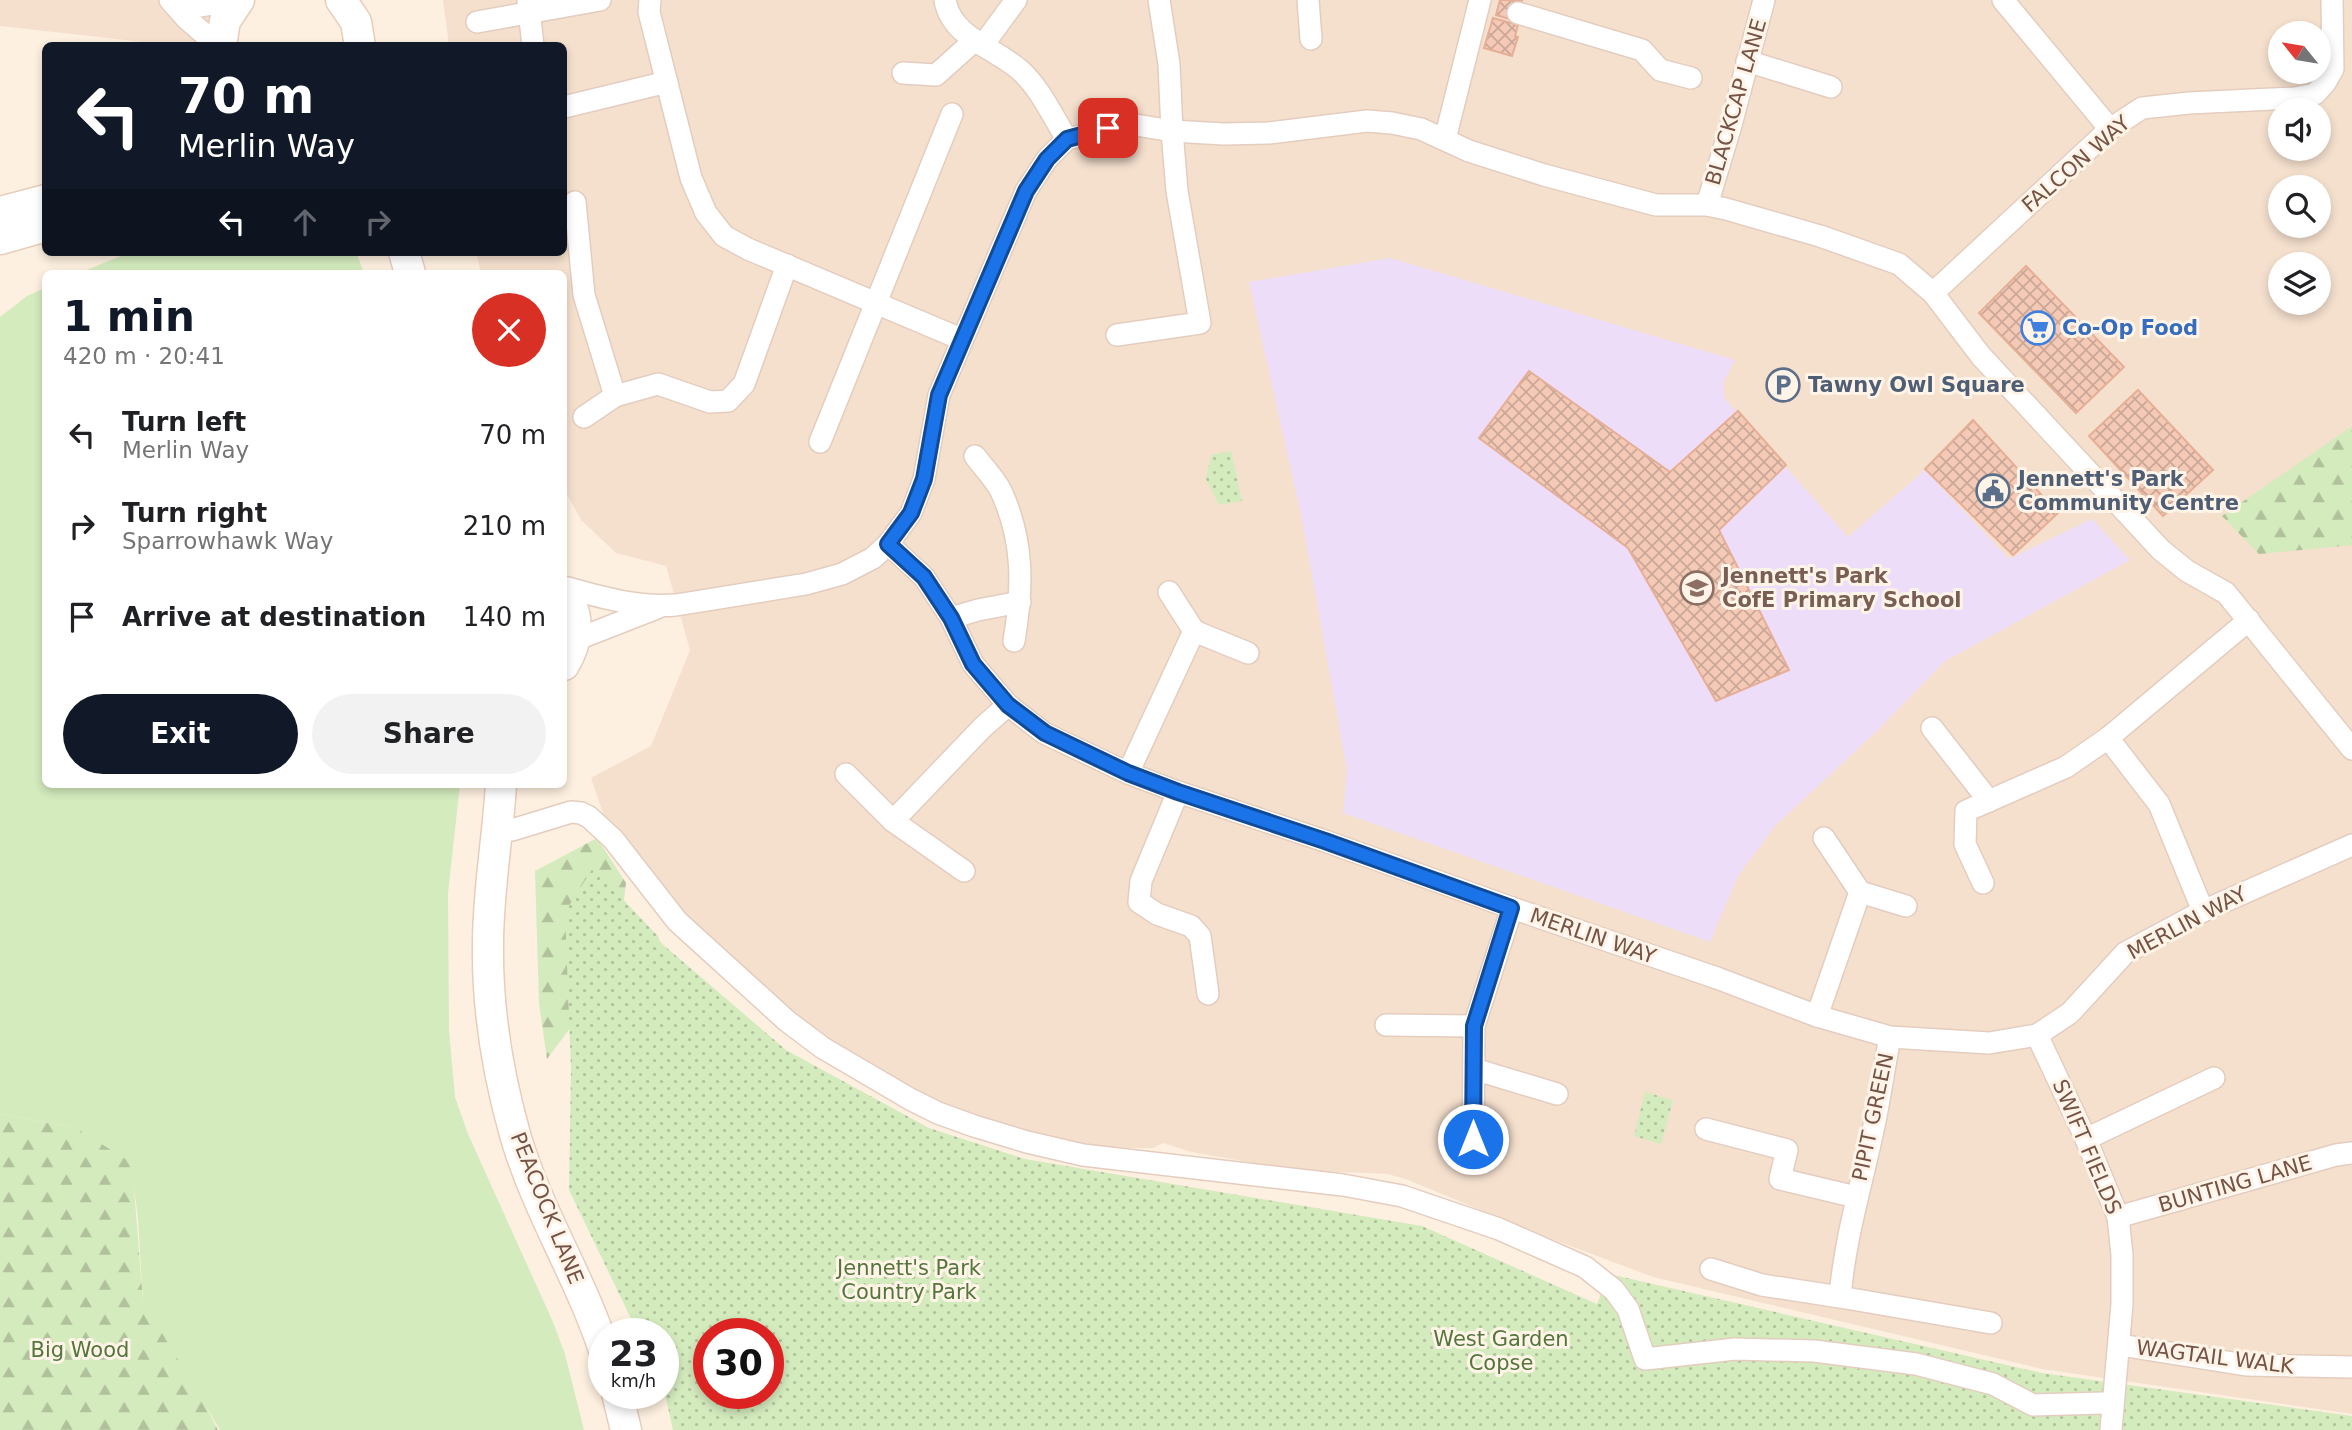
<!DOCTYPE html>
<html lang="en">
<head>
<meta charset="utf-8">
<style>
  :root { --surface:#fff; --page:#f2f2f2; --text:#202124; --muted:#757577; --accent:#111827 }
  body { margin:0; font-family:"DejaVu Sans",sans-serif; background:var(--page); color:var(--text); height:100vh; display:flex; flex-direction:column; font-size:26px; white-space:nowrap }
  * { box-sizing:border-box; margin:0 }
  p { font-size:23px; color:var(--muted) }
  .icon { flex:none; width:38px; height:38px; fill:none; stroke:currentColor; stroke-width:2; stroke-linecap:round; stroke-linejoin:round }
  .map { position:relative; flex:1; overflow:hidden }
  .details { position:absolute; left:42px; top:270px; width:525px; height:518px; display:flex; flex-direction:column; background:var(--surface); border-radius:10px; box-shadow:0 4px 10px #0003 }
  .details>* { flex:none }
  .top-card { position:absolute; left:42px; top:42px; width:525px; height:214px; border-radius:10px; box-shadow:0 4px 10px #0003; background:#111827; color:#fff; overflow:hidden }
  .needle { width:46px; rotate:300deg }
  .tools { position:absolute; left:2268px; top:21px; display:grid; gap:14px }
  .tools a { display:grid; place-items:center; width:63px; height:63px; border-radius:50%; background:var(--surface); box-shadow:0 4px 10px #0003; font-size:35px }
  .speed { position:absolute; left:588px; top:1318px; display:flex; gap:14px; font-size:35px; font-weight:700; text-align:center }
  .speed>* { display:grid; place-content:center; width:91px; height:91px; border-radius:50%; background:var(--surface); box-shadow:0 4px 10px #0003; line-height:1 }
  .speed small { font-size:18px; font-weight:400 }
  .speed .limit { border:10px solid #d22; background:#fff; color:#111 }
  .pin { position:absolute; display:grid; place-items:center; width:60px; height:60px; color:#fff; margin:-30px; border-radius:14px; box-shadow:0 4px 10px #0006 }
  .me { position:absolute; width:77px; margin:-38px; rotate:0deg; stroke-linejoin:round; filter:drop-shadow(0 0 5px #0008) }
  .turn { display:flex; align-items:center; gap:24px; height:147px; padding:0 21px; font-size:32px }
  .turn .icon { width:91px; height:91px; stroke-width:2.5 }
  .turn b { display:block; font-size:49px; line-height:60px }
  .lanes { display:flex; align-items:center; height:66px; padding:0 21px; background:#0003; justify-content:center; gap:35px; direction:ltr }
  .lanes .off { opacity:.35 }
  .round { display:grid; place-items:center; flex:none; width:74px; height:74px; border-radius:37px; background:var(--page) }
  .summary { display:flex; align-items:center; justify-content:space-between; height:119px; padding:0 21px }
  h1 { font-size:42px; font-weight:800; line-height:52px; color:var(--accent) }
  .button { display:flex; gap:14px; margin-top:auto; padding:14px 21px }
  .button a { flex:1; height:80px; border-radius:42px; background:var(--accent); color:#fff; font-size:28px; font-weight:800; line-height:80px; text-align:center }
  .button a+a { background:var(--page); color:var(--text) }
  ul { padding:0; list-style:none }
  li { display:flex; align-items:center; gap:21px; height:91px; padding:0 21px }
  li div { flex:1 }
  li b { display:block; font-size:26px }
  li em { font-style:normal }
  .map>svg:first-child { display:block }
  .residential { fill:#f5e0ce; fill-rule:evenodd }
  .education { fill:#edddf9 }
  .grass { fill:#d4ebbe }
  .forest { fill:url(#forest-firs) }
  .park { fill:url(#park-dots); fill-rule:evenodd }
  .building { fill:url(#building-cross-hatch); stroke:#e7ae96; stroke-width:2 }
  .lines { fill:none; stroke-linecap:round; stroke-linejoin:round }
  .street-casing { stroke:#e4cdbf; stroke-width:24 }
  .secondary-casing { stroke:#e9cdbb; stroke-width:33 }
  .street { stroke:#fff; stroke-width:21 }
  .secondary { stroke:#fff; stroke-width:30 }
  .route-casing { stroke:#114b97; stroke-width:18 }
  .route { stroke:#1a73e8; stroke-width:12 }
  .labels { text-anchor:middle; dominant-baseline:central; stroke-width:6; stroke-linejoin:round; paint-order:stroke }
  .street-label { font-size:21px; fill:#755346; stroke:#fff4e7 }
  .shop-label { font-size:21px; font-weight:bold; fill:#366cbe; stroke:#fff4e7; text-anchor:start }
  .service-label { font-size:21px; font-weight:bold; fill:#4e5e75; stroke:#fff4e7; text-anchor:start }
  .education-label { font-size:21px; font-weight:bold; fill:#785e54; stroke:#fff4e7; text-anchor:start }
  .park-label { font-size:21px; fill:#52763c; stroke:#fff4e7 }
</style>
</head>
<body>
<div class="map">
<svg width="2352" height="1430" viewBox="0 0 2352 1430">
  <defs>
    <pattern id="forest-firs" width="22" height="20" patternUnits="userSpaceOnUse" patternTransform="scale(1.75)"><rect width="22" height="20" fill="#d4ebbe"/><path d="M5 1l3.5 6h-7zM16 11l3.5 6h-7z" fill="#b1c19c"/></pattern>
    <pattern id="park-dots" width="8" height="8" patternUnits="userSpaceOnUse" patternTransform="scale(1.75)"><rect width="8" height="8" fill="#d4ebbe"/><path d="M2 2h.1M6 6h.1" fill="none" stroke="#b1c19c" stroke-width="1.8" stroke-linecap="round"/></pattern>
    <pattern id="building-cross-hatch" width="8" height="8" patternUnits="userSpaceOnUse" patternTransform="scale(1.75)"><rect width="8" height="8" fill="#f4cab6"/><path d="M0 0l8 8M0 8l8-8" fill="none" stroke="#caa796"/></pattern>
  </defs>
  <rect width="100%" height="100%" fill="#fdf0e0"/>
  <g class="residential">
    <path d="M0,0H222L214,45H170L0,26Z"/>
    <path d="M443,0H2352V1414L2042,1369L1653,1277L1541,1235L1408,1180L1388,1174L1293,1170L1191,1152L1163,1143L1153,1148H1070L934,1105L806,1030L682,912L604,816L591,778L651,746L690,650L666,566L616,553L581,520L564,489V273H481L476,252H564V46L449,45ZM2280,33H2319V72H2280ZM2280,110H2319V149H2280ZM2280,187H2319V226H2280ZM2280,264H2319V303H2280Z"/>
  </g>
  <path class="education" d="M1390,258L1735,360L1723,383L1725,399L1848,537L1925,470L2009,559L2092,519L2130,560L1945,661L1877,731L1775,826L1738,876L1710,942L1343,813L1347,771L1302,519L1249,282Z"/>
  <g class="grass">
    <path d="M131,252H356L364,273H79Z"/>
    <path d="M45,288L46,784H460L448,893L449,1030L455,1097L468,1134L553,1322L565,1354L584,1430H220L143,1302L138,1219L131,1163L76,1128L0,1114V317L27,296Z"/>
  </g>
  <g class="forest">
    <path d="M2352,426V545L2259,554L2222,516Z"/>
    <path d="M597,838L626,883L617,955L593,998L547,1059L539,1003L535,871Z"/>
    <path d="M0,1114L76,1128L132,1163L143,1302L201,1397L218,1430H0Z"/>
  </g>
  <g class="park">
    <path d="M1231,451L1242,501L1219,505L1206,479L1211,455Z"/>
    <path d="M593,868L658,936L660,942L786,1050L929,1128L1025,1159L1422,1226L1597,1304L1609,1274L2042,1373L2352,1416V1430H673L663,1385V1334L638,1333L569,1190L571,1069L565,912ZM709,1334H768V1393H709Z"/>
    <path d="M1645,1092L1673,1100L1661,1144L1634,1136Z"/>
  </g>
  <g class="building">
    <path d="M1500,0H1522L1516,21L1496,15Z"/>
    <path d="M1493,18L1518,25L1515,36L1518,37L1512,56L1484,48Z"/>
    <path d="M2026,266L2124,367L2076,413L1979,313Z"/>
    <path d="M1529,371L1670,472L1738,411L1786,465L1719,530L1789,670L1716,701L1628,548L1479,438Z"/>
    <path d="M2138,390L2213,470L2163,516L2089,436Z"/>
    <path d="M1973,420L2058,513L2013,555L1925,469Z"/>
  </g>
  <g class="lines">
    <defs>
      <g id="street">
        <path d="M170,0L186,18L218,46"/>
        <path d="M528,0L533,46"/>
        <path d="M650,0L649,12L691,178L706,213L724,236L748,249L961,339"/>
        <path d="M945,0C951,38 998,49 1022,72C1041,90 1053,117 1067,139"/>
        <path d="M1308,0L1311,39"/>
        <path d="M2003,0L2110,129"/>
        <path d="M173,2L201,6L238,0"/>
        <path d="M1518,13L1642,50L1660,70L1691,78"/>
        <path d="M477,22L600,0"/>
        <path d="M983,45L1016,0"/>
        <path d="M1747,61L1831,87"/>
        <path d="M903,73L936,75L975,40"/>
        <path d="M564,107L667,82"/>
        <path d="M1445,139L1480,0"/>
        <path d="M575,202L584,295L615,396"/>
        <path d="M1707,205L1731,125L1764,0"/>
        <path d="M1933,293L2110,129L2142,108L2189,103L2295,98L2315,94L2325,83L2333,69L2332,0"/>
        <path d="M1117,335L1200,323L1177,191L1172,131L1169,64L1159,0"/>
        <path d="M584,417L615,396L658,384L710,402L728,401L744,384L787,265"/>
        <path d="M820,442L952,114"/>
        <path d="M975,456C983,467 995,479 1001,491C1024,541 1023,588 1014,641"/>
        <path d="M888,544L924,577L951,618L973,664L1008,705L1044,733L1128,773L1178,792L1325,841L1512,908L1717,978L1817,1016L1890,1037L1989,1043L2037,1035L2070,1013L2125,953L2203,911L2352,845"/>
        <path d="M564,587C600,597 638,608 676,605L806,584L842,574L873,558L888,544L911,513L924,479L939,395L1026,191L1047,159L1067,139L1130,124L1172,131L1224,134L1269,133L1367,121L1392,123L1421,129L1469,151L1544,175L1656,205H1707L1726,209L1820,236L1899,264L1933,293L1981,356L2161,550L2187,571L2226,593L2352,749"/>
        <path d="M951,618L978,610L1020,602"/>
        <path d="M1194,631L1248,653"/>
        <path d="M575,640L657,608"/>
        <path d="M1932,728L1989,801"/>
        <path d="M2108,738L2159,804L2203,911"/>
        <path d="M1128,773L1194,631L1169,592"/>
        <path d="M846,774L893,821L964,871"/>
        <path d="M1178,792L1141,881L1139,902L1157,914L1191,926L1200,936L1208,994"/>
        <path d="M893,821L983,727L1008,705"/>
        <path d="M497,829L512,830L571,812L581,813L589,817L613,839L677,921L787,1021L823,1048L910,1099L938,1113L974,1126L1027,1142L1083,1155L1343,1185L1402,1196L1499,1229L1585,1267L1614,1290L1628,1309L1645,1359L1735,1349L1814,1351L1916,1364L1993,1384L2033,1405L2103,1403"/>
        <path d="M1824,838L1860,892L1906,906"/>
        <path d="M1983,883L1965,844L1966,811L2066,767L2108,738L2249,620"/>
        <path d="M1817,1016L1860,892"/>
        <path d="M1386,1025L1474,1026"/>
        <path d="M2037,1035L2086,1139L2118,1217L2122,1255V1304L2111,1430"/>
        <path d="M1890,1037C1885,1063 1881,1090 1876,1116C1864,1177 1845,1235 1840,1297L1991,1323"/>
        <path d="M1474,1069L1557,1094"/>
        <path d="M1706,1129L1787,1150L1780,1179L1856,1197"/>
        <path d="M2086,1139L2214,1078"/>
        <path d="M1473,1162L1474,1026L1512,908"/>
        <path d="M2118,1217L2336,1155L2352,1153"/>
        <path d="M1711,1269L1762,1285L1840,1297"/>
        <path d="M2120,1345L2246,1365L2352,1367"/>
      </g>
      <g id="secondary">
        <path d="M341,0L356,22L360,46"/>
        <path d="M221,46L225,21L239,0"/>
        <path d="M0,212L46,200"/>
        <path d="M0,239L46,226"/>
        <path d="M404,252L410,273"/>
        <path d="M564,593C581,615 578,642 564,665"/>
        <path d="M501,784C498,837 488,890 488,944C487,1010 498,1075 516,1138C538,1212 580,1277 604,1350"/>
        <path d="M617,1393L626,1430"/>
      </g>
    </defs>
    <use href="#street" class="street-casing"/>
    <use href="#secondary" class="secondary-casing"/>
    <use href="#street" class="street"/>
    <use href="#secondary" class="secondary"/>
  </g>
  <g class="lines">
    <defs>
      <path id="route" d="M1108,128L1067,139L1047,159L1026,191L939,395L924,479L911,513L888,544L924,577L951,618L973,664L1008,705L1045,733L1128,773L1178,792L1325,841L1511,908L1474,1026L1473,1139"/>
    </defs>
    <use href="#route" class="route-casing"/>
    <use href="#route" class="route"/>
  </g>
  <defs>
    <symbol id="supermarket-ring" viewBox="-11 -11 22 22"><circle r="9.5" fill="#fff4e7" stroke="#3f7fe0" stroke-width="1.5"/><path d="M-6-5.5h2.5l.6 2H6L4.5 2H-2.5L-4.4-4H-6ZM-1.5 3.2a1.3 1.3 0 1 0 .1 0ZM3 3.2a1.3 1.3 0 1 0 .1 0Z" fill="#3f7fe0"/></symbol>
    <symbol id="parking-ring" viewBox="-11 -11 22 22"><circle r="9.5" fill="#fff4e7" stroke="#5c6f8a" stroke-width="1.5"/><path d="M-3.5-5.5H1a3.5 3.5 0 0 1 0 7H-1V5.5H-3.5ZM-1-3.4V-.6H.8a1.4 1.4 0 0 0 0-2.8Z" fill="#5c6f8a"/></symbol>
    <symbol id="civic-ring" viewBox="-11 -11 22 22"><circle r="9.5" fill="#fff4e7" stroke="#5c6f8a" stroke-width="1.5"/><path d="M-.6-6.5H3V-4.5H.6V-3L4-1V1h2V6H-6V1h2V-1L-.6-3ZM-1.2 2.5V6h2.4V2.5Z" fill="#5c6f8a"/></symbol>
    <symbol id="school-ring" viewBox="-11 -11 22 22"><circle r="9.5" fill="#fff4e7" stroke="#8d6e63" stroke-width="1.5"/><path d="M0-5L7-2L0 1L-7-2ZM-4 1L0 2.5L4 1V4Q0 6-4 4Z" fill="#8d6e63"/></symbol>
  </defs>
  <g fill-rule="evenodd">
    <use href="#supermarket-ring" x="2019" y="309" width="38" height="38"/>
    <use href="#parking-ring" x="1764" y="366" width="38" height="38"/>
    <use href="#civic-ring" x="1974" y="472" width="38" height="38"/>
    <use href="#school-ring" x="1678" y="569" width="38" height="38"/>
  </g>
  <g class="labels">
    <g class="street-label">
      <text transform="translate(1736 102) rotate(-74)">BLACKCAP LANE</text>
      <text transform="translate(2076 164) rotate(-41)">FALCON WAY</text>
      <text transform="translate(2187 923) rotate(-28)">MERLIN WAY</text>
      <text transform="translate(1593 936) rotate(19)">MERLIN WAY</text>
      <text transform="translate(1873 1117) rotate(-78)">PIPIT GREEN</text>
      <text transform="translate(2087 1147) rotate(67)">SWIFT FIELDS</text>
      <text transform="translate(2235 1184) rotate(-16)">BUNTING LANE</text>
      <text transform="translate(547 1208) rotate(68)">PEACOCK LANE</text>
      <text transform="translate(2215 1357) rotate(7)">WAGTAIL WALK</text>
    </g>
    <g class="shop-label">
      <text x="2062" y="328">Co-Op Food</text>
    </g>
    <g class="service-label">
      <text x="1808" y="385">Tawny Owl Square</text>
      <text x="2018" y="479">Jennett's Park<tspan x="2018" dy="24">Community Centre</tspan></text>
    </g>
    <g class="education-label">
      <text x="1722" y="576">Jennett's Park<tspan x="1722" dy="24">CofE Primary School</tspan></text>
    </g>
    <g class="park-label">
      <text x="909" y="1268">Jennett's Park<tspan x="909" dy="24">Country Park</tspan></text>
      <text x="1501" y="1339">West Garden<tspan x="1501" dy="24">Copse</tspan></text>
      <text x="80" y="1350">Big Wood</text>
    </g>
  </g>
</svg>
<div class="tools">
<a><svg class="needle" viewBox="-14 -14 28 28"><path d="M0-13l5 13h-10z" fill="#e53935"/><path d="M0 13l5-13h-10z" fill="#757577"/></svg></a>
<a><svg class="icon" aria-label="sound" viewBox="0 0 24 24"><path d="M4 9h4l5-4v14l-5-4H4zM17 9q2 3 0 6"/></svg></a>
<a><svg class="icon" aria-label="search" viewBox="0 0 24 24"><circle cx="10" cy="10" r="6"/><path d="M15 15l6 6"/></svg></a>
<a><svg class="icon" aria-label="layers" viewBox="0 0 24 24"><path d="M12 4l9 5-9 5-9-5zM3 14l9 5 9-5"/></svg></a>
</div>
<div class="speed"><div>23<small>km/h</small></div><div class="limit">30</div></div>
<div class="pin" style="left:1108px;top:128px;background:#d93025"><svg class="icon" aria-label="arrive" viewBox="0 0 24 24"><path d="M6 21V4h12l-3 4 3 4H6"/></svg></div>
<svg class="me" style="left:1473px;top:1139px" viewBox="-20 -20 40 40"><circle r="17" fill="#1a73e8" stroke="#fff" stroke-width="3"/><path d="M0-11L8 9 0 5-8 9z" fill="#fff"/></svg>
<div class="top-card">
<div class="turn"><svg class="icon" aria-label="left" viewBox="0 0 24 24"><path d="M17 20v-9H6M10 6l-5 5 5 5"/></svg><div><b>70 m</b>Merlin Way</div></div>
<div class="lanes"><svg class="icon" aria-label="left" viewBox="0 0 24 24"><path d="M17 20v-9H6M10 6l-5 5 5 5"/></svg><svg class="icon off" aria-label="ahead" viewBox="0 0 24 24"><path d="M12 20V5M6 11l6-6 6 6"/></svg><svg class="icon off" aria-label="right" viewBox="0 0 24 24"><path d="M7 20v-9h11M14 6l5 5-5 5"/></svg></div>
</div>
<section class="details">
<div class="summary"><div><h1>1 min</h1><p>420 m · 20:41</p></div><a class="round" style="background:#d93025;color:#fff"><svg class="icon" aria-label="close" viewBox="0 0 24 24"><path d="M6 6l12 12M18 6L6 18"/></svg></a></div>
<ul>
<li><svg class="icon" aria-label="left" viewBox="0 0 24 24"><path d="M17 20v-9H6M10 6l-5 5 5 5"/></svg><div><b>Turn left</b><p>Merlin Way</p></div><em>70 m</em></li>
<li><svg class="icon" aria-label="right" viewBox="0 0 24 24"><path d="M7 20v-9h11M14 6l5 5-5 5"/></svg><div><b>Turn right</b><p>Sparrowhawk Way</p></div><em>210 m</em></li>
<li><svg class="icon" aria-label="arrive" viewBox="0 0 24 24"><path d="M6 21V4h12l-3 4 3 4H6"/></svg><div><b>Arrive at destination</b></div><em>140 m</em></li>
</ul>
<div class="button"><a>Exit</a><a>Share</a></div>
</section>
</div>
</body>
</html>
